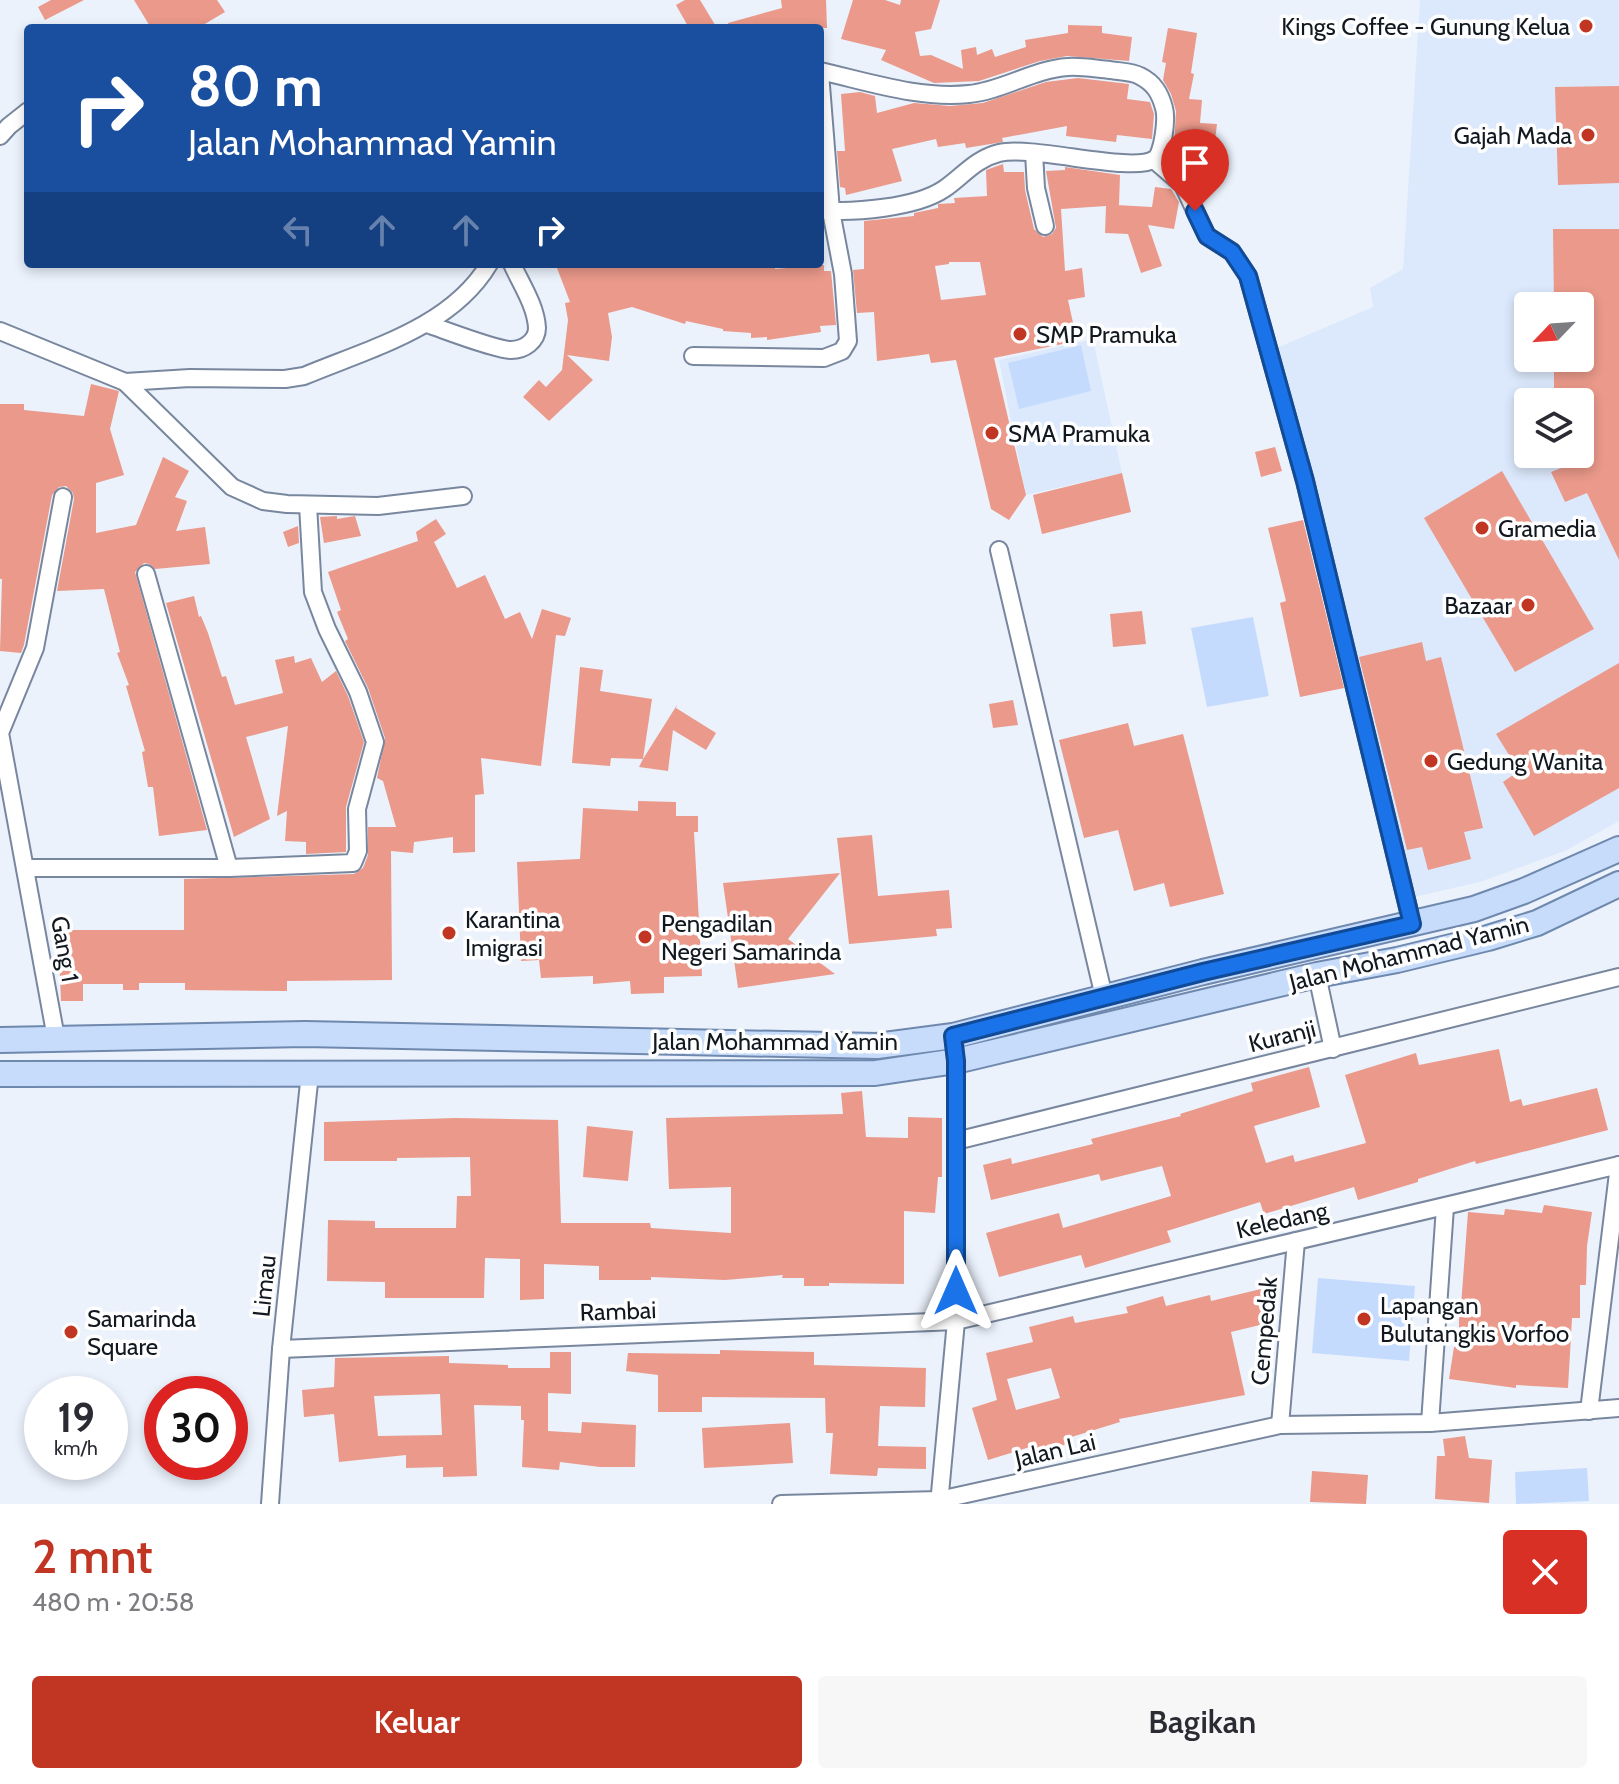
<!DOCTYPE html>
<html lang="id">
<head>
<meta charset="utf-8">
<style>
  :root { --surface:#fff; --page:#f7f7f7; --text:#2b2b33; --muted:#7c7c81; --accent:#c13523 }
  body { margin:0; font-family:Cabin,sans-serif; background:var(--page); color:var(--text); height:100vh; display:flex; flex-direction:column; font-size:30px; white-space:nowrap }
  * { box-sizing:border-box; margin:0 }
  p { font-size:26px; color:var(--muted) }
  .icon { flex:none; width:44px; height:44px; fill:none; stroke:currentColor; stroke-width:2; stroke-linecap:round; stroke-linejoin:round }
  .map { position:relative; height:1504px; overflow:hidden }
  .panel { display:flex; flex-direction:column; background:var(--surface); flex:1 }
  .panel>* { flex:none }
  .guide { position:absolute; left:24px; top:24px; width:800px; height:244px; border-radius:8px; box-shadow:0 4px 12px #0003; background:#1a4fa0; color:#fff; overflow:hidden }
  .needle { width:52px; rotate:245deg }
  .buttons { position:absolute; left:1514px; top:292px; display:grid; gap:16px }
  .buttons a { display:grid; place-items:center; width:80px; height:80px; border-radius:8px; background:var(--surface); box-shadow:0 4px 12px #0003; font-size:40px }
  .speed { position:absolute; left:24px; top:1376px; display:flex; gap:16px; font-size:40px; font-weight:700; text-align:center }
  .speed>* { display:grid; place-content:center; width:104px; height:104px; border-radius:50%; background:var(--surface); box-shadow:0 4px 12px #0003; line-height:1 }
  .speed small { font-size:20px; font-weight:400 }
  .speed .limit { border:12px solid #d22; background:#fff; color:#111 }
  .pin { position:absolute; display:grid; place-items:center; width:68px; height:68px; color:#fff; margin:-82px -34px; border-radius:50% 50% 50% 0; rotate:-45deg; box-shadow:0 0 8px #0007 }
  .pin .icon { rotate:45deg }
  .me { position:absolute; width:88px; margin:-44px; rotate:0deg; stroke-linejoin:round; filter:drop-shadow(0 0 6px #0008) }
  .turn { display:flex; align-items:center; gap:28px; height:168px; padding:0 32px; font-size:36px }
  .turn .icon { width:104px; height:104px; stroke-width:2.5 }
  .turn b { display:block; font-size:56px; line-height:68px }
  .lanes { display:flex; align-items:center; height:76px; padding:0 32px; background:#0003; justify-content:center; gap:40px; direction:ltr }
  .lanes .off { opacity:.35 }
  .round { display:grid; place-items:center; flex:none; width:84px; height:84px; border-radius:8px; background:var(--page) }
  .overview { display:flex; align-items:center; justify-content:space-between; height:136px; padding:0 32px }
  h1 { font-size:48px; font-weight:600; line-height:60px; color:var(--accent) }
  .button { display:flex; gap:16px; margin-top:auto; padding:16px 32px }
  .button a { flex:1; height:92px; border-radius:8px; background:var(--accent); color:#fff; font-size:32px; font-weight:600; line-height:92px; text-align:center }
  .button a+a { background:var(--page); color:var(--text) }
  .map>svg:first-child { display:block }
  .built { fill:#dce9fc; fill-rule:evenodd }
  .green { fill:#c5dbfe }
  .building { fill:#ea998a; fill-rule:evenodd }
  .lines { fill:none; stroke-linecap:round; stroke-linejoin:round }
  .street-casing { stroke:#78879e; stroke-width:20 }
  .primary-casing { stroke:#6f88ad; stroke-width:28 }
  .street { stroke:#fff; stroke-width:16 }
  .primary { stroke:#c7dcfb; stroke-width:24 }
  .route-casing { stroke:#114b97; stroke-width:20 }
  .route { stroke:#1a73e8; stroke-width:14 }
  .poi-dot { fill:#c13523; stroke:#fefefe; stroke-width:3 }
  .labels { text-anchor:middle; dominant-baseline:central; stroke-width:7; stroke-linejoin:round; paint-order:stroke }
  .poi-label { font-size:24px; fill:#121820; stroke:#fefefe; text-anchor:start }
  .street-label { font-size:24px; fill:#121820; stroke:#fefefe }
</style>
</head>
<body>
<div class="map">
<svg width="1619" height="1504" viewBox="0 0 1619 1504">
  <rect width="100%" height="100%" fill="#ebf2fc"/>
  <g class="built">
    <path d="M1420,0H1619V821L1565,851L1480,882L1409,898L1265,353L1373,307L1370,288L1403,269ZM1528,306H1580V358H1528ZM1528,402H1580V454H1528Z"/>
    <path d="M1093,339L1122,473L1026,495L999,360Z"/>
  </g>
  <g class="green">
    <path d="M1081,345L1091,391L1019,409L1008,363Z"/>
    <path d="M1253,617L1269,696L1207,707L1191,628Z"/>
    <path d="M1318,1278L1415,1286L1409,1361L1312,1353Z"/>
    <path d="M1587,1468L1589,1501L1516,1504L1515,1472Z"/>
  </g>
  <g class="building">
    <path d="M51,0H84L45,20L38,7Z"/>
    <path d="M134,0H217L225,12L198,28H151Z"/>
    <path d="M685,0H700L717,28H689L676,5Z"/>
    <path d="M781,0H826L827,28H729L728,23L782,8Z"/>
    <path d="M853,0H885L900,5L901,0H940L931,29L915,32L920,56L931,55L963,69L961,50L976,47L977,55L992,49L995,57L1026,47L1025,40L1068,33V25L1102,26V33L1132,37L1129,61L1067,56L1040,61L979,81L934,83L881,60L886,50L841,39Z"/>
    <path d="M1168,28L1197,33L1191,73L1194,74L1189,99L1202,100L1200,123L1217,124L1212,165L1173,162L1176,111L1171,94L1163,80L1166,63L1162,62Z"/>
    <path d="M1078,78L1129,84L1127,99L1150,102L1154,114L1152,139L1117,135L1116,142L1066,136L1067,126L1002,138L1003,142L966,148L965,143L938,147L936,139L892,149L902,181L846,195L845,188L840,187L837,151H845L841,94L860,92L875,96L877,113L914,103L950,106L983,103L1046,82Z"/>
    <path d="M1619,86V183L1558,185L1555,87Z"/>
    <path d="M1003,164L1004,172H1024L1025,190L1034,229L1043,237L1052,234L1056,228L1046,171L1065,170V167L1120,175L1119,205H1116L1152,207L1155,187L1171,189L1179,202L1174,229L1148,225L1162,266L1141,273L1128,234L1105,233L1106,206L1061,209L1065,271L1082,268L1085,297L1068,300L1077,341L994,358L1026,495L1009,520L991,509L956,360L931,363L929,354L877,361L874,312L857,313L853,270L864,269V221L914,216V213L938,208V204L955,203L954,198L987,196L986,170ZM949,262H980L986,295L941,300L935,266L949,264Z"/>
    <path d="M1553,229H1619V560L1587,493L1565,502L1551,472L1574,463L1570,454H1580V402H1554V358H1580V306H1554Z"/>
    <path d="M569,264H775V269L824,265V271H831L836,325L820,326L821,332L767,340V337L751,338V333L723,331V329L686,321L685,324L632,307L608,313L612,337L609,361L567,355L593,380L549,421L523,397L539,380L546,387L562,370L568,320L565,303L570,302L557,268Z"/>
    <path d="M91,384L119,391L110,429L124,475L96,483V533L136,525L163,457L189,471L175,497L187,501L176,531L205,527L210,564L155,569L149,564L144,563L135,572L207,830L159,836L153,787H148L142,752L145,751L126,686L129,685L117,653L120,652L104,589L57,591L74,499L73,493L66,486L59,487L52,495L24,645L21,653L0,651L2,579H0V404H24V410L84,416Z"/>
    <path d="M1275,447L1282,471L1261,477L1255,452Z"/>
    <path d="M1502,471L1594,629L1515,672L1424,518Z"/>
    <path d="M1122,473L1131,512L1042,534L1033,495Z"/>
    <path d="M337,516V519L355,516L361,536L324,543L320,517Z"/>
    <path d="M436,519L446,534L434,542L457,588L485,575L505,619L520,612L532,639L542,609L571,618L565,636L556,635L541,766L481,758L484,794L475,795V852L453,853V837L414,842L413,853L391,851L392,980L287,981V991L185,990V983H139V990H123V984H83V1001H61L58,930H184V879L354,874L363,868L368,855V827H396L383,781L377,778L385,738L368,688L345,641L348,639L337,612L341,610L328,572L418,541L416,532Z"/>
    <path d="M1303,520L1344,688L1300,697L1280,603L1286,601L1268,528Z"/>
    <path d="M298,526L299,543L288,547L283,532Z"/>
    <path d="M194,596L199,617L201,616L208,633L222,677L226,676L235,705L283,693L275,660L294,656L295,663L311,658L322,682L336,671L348,696L364,742L346,807V852L306,854V842L285,841L287,811L277,816L288,726L246,737L270,819L234,837L166,603Z"/>
    <path d="M1142,611L1146,644L1113,647L1110,614Z"/>
    <path d="M1422,642L1426,661L1441,657L1483,828L1464,832L1471,859L1428,870L1422,847L1407,850L1359,657Z"/>
    <path d="M1619,663V788L1534,836L1503,782L1519,771L1496,734Z"/>
    <path d="M580,667L603,670L600,691L652,699L643,759L677,705L676,708L716,733L706,750L673,730L668,771L639,767L643,759L611,758L610,766L572,763Z"/>
    <path d="M1013,700L1018,725L993,728L989,704Z"/>
    <path d="M1128,723L1134,746L1183,734L1224,894L1170,907L1164,883L1134,891L1118,830L1084,838L1059,740Z"/>
    <path d="M638,801L676,802V816H698V832H694L702,976L664,977V993L631,994L630,981L593,984V976L541,978L539,960L521,961L517,862L580,859L583,808L638,811Z"/>
    <path d="M872,835L878,896L949,890L952,928L936,929L937,936L849,944L837,838Z"/>
    <path d="M840,873L788,939L835,974L738,988L723,883Z"/>
    <path d="M1499,1049L1510,1102L1521,1099L1523,1106L1597,1088L1608,1130L1476,1164L1475,1161L1418,1179V1182L1358,1200L1354,1187L1264,1214L1260,1202L1167,1231L1171,1242L1085,1268L1081,1255L999,1277L986,1233L1059,1213L1063,1228L1171,1196L1162,1166L1101,1181L1099,1174L991,1200L983,1165L1011,1158L1012,1164L1093,1144L1091,1139L1181,1116L1180,1114L1253,1091L1251,1083L1309,1067L1320,1107L1254,1126L1266,1163L1293,1155L1295,1162L1366,1143L1345,1075L1416,1053L1419,1065Z"/>
    <path d="M862,1091L866,1137L908,1138V1117L942,1118V1177H938L935,1213L904,1211V1284L829,1283V1286H804V1278H782L783,1275L725,1280L651,1277V1280H599V1266L544,1264V1299L520,1300V1259L485,1258L484,1298H385V1282L327,1281L328,1220L375,1221V1228H456L457,1196H471L470,1157L397,1158V1161H324V1122L456,1118L558,1120L561,1223H650L651,1228L731,1233V1187L669,1189L666,1118L843,1114L841,1093Z"/>
    <path d="M587,1126L633,1131L628,1181L583,1177Z"/>
    <path d="M1544,1205L1592,1212L1587,1246L1586,1285H1580V1318H1572L1568,1388L1516,1385V1388L1449,1379L1454,1347H1459V1306H1461L1468,1212L1504,1215L1505,1209L1542,1213Z"/>
    <path d="M1261,1289L1268,1323L1231,1332L1245,1395L1119,1419L1120,1422L1065,1439L1067,1444L1035,1453L1033,1446L988,1460L972,1408L997,1400L986,1353L1033,1342L1029,1327L1073,1316L1075,1323L1128,1313L1126,1307L1163,1296L1166,1306L1210,1295L1211,1301ZM1051,1368L1060,1398L1016,1410L1007,1379Z"/>
    <path d="M720,1350L814,1352V1365L926,1368L925,1407L880,1406L878,1446L926,1447V1469L878,1468L877,1476L830,1474L833,1433H826L825,1398L702,1397V1412H658V1375L626,1371L628,1353L720,1354Z"/>
    <path d="M550,1352H571V1394L548,1393V1431L581,1433L582,1422L636,1425L635,1467H600L560,1462L559,1470L522,1467L524,1420H521V1406L474,1405L477,1476L443,1477V1467L406,1468V1455L339,1462L334,1414L304,1417L302,1390L334,1387L335,1358L449,1356V1363L508,1365V1368H550ZM440,1394L442,1435L378,1436L374,1396Z"/>
    <path d="M790,1423L793,1463L704,1468L702,1428Z"/>
    <path d="M1465,1436L1469,1458L1492,1460L1489,1503L1435,1499L1437,1456H1445L1443,1439Z"/>
    <path d="M1312,1471L1368,1475L1366,1504L1310,1502Z"/>
  </g>
  <g class="lines">
    <defs>
      <g id="street">
        <path d="M820,71C869,82 919,99 969,94C1002,91 1034,69 1068,67C1082,66 1097,69 1110,70C1120,72 1131,71 1140,76C1154,83 1160,93 1164,108C1167,118 1163,154 1155,159C1132,174 1034,145 999,153C975,159 963,176 944,189C916,208 853,213 820,210"/>
        <path d="M0,136L9,126L28,111"/>
        <path d="M1034,153L1036,188L1045,226"/>
        <path d="M1154,160L1183,185L1207,236L1232,252L1248,276L1305,481L1412,924"/>
        <path d="M427,324C445,330 496,350 511,350C524,350 537,341 537,328C536,306 521,284 512,264"/>
        <path d="M0,331L125,382L190,378L285,379L304,376C368,349 451,328 489,264"/>
        <path d="M693,356L824,358L842,351L848,341L843,274L831,211L820,73"/>
        <path d="M125,382L232,487L263,501L287,504L378,506L463,496"/>
        <path d="M999,550L1104,997"/>
        <path d="M146,574L229,868"/>
        <path d="M25,868H229L353,863L358,851L357,809L375,742L358,692L327,629L313,592L308,505"/>
        <path d="M1317,975L1333,1049"/>
        <path d="M56,1038L0,733L35,648L63,497"/>
        <path d="M956,1141L1619,977"/>
        <path d="M281,1349L956,1321L1619,1165"/>
        <path d="M1589,1411L1619,1165"/>
        <path d="M1430,1423L1445,1207"/>
        <path d="M1280,1425L1296,1241"/>
        <path d="M270,1504L281,1349L310,1073"/>
        <path d="M781,1504L939,1500L1280,1425L1430,1423L1619,1408"/>
        <path d="M939,1504L956,1321V1061"/>
      </g>
      <g id="primary">
        <path d="M0,1040L305,1034L877,1046L953,1036L1203,972L1474,909L1524,891L1619,849"/>
        <path d="M0,1074L875,1073L956,1061L1317,975L1397,960L1488,938L1537,923L1619,884"/>
      </g>
    </defs>
    <use href="#street" class="street-casing"/>
    <use href="#primary" class="primary-casing"/>
    <use href="#street" class="street"/>
    <use href="#primary" class="primary"/>
  </g>
  <g class="lines">
    <defs>
      <path id="route" d="M956,1291V1061L953,1036L1203,972L1412,924L1305,481L1248,276L1232,252L1207,236L1195,211"/>
    </defs>
    <use href="#route" class="route-casing"/>
    <use href="#route" class="route"/>
  </g>
  <g class="poi-dot">
    <circle cx="1586" cy="26" r="8"/>
    <circle cx="1588" cy="135" r="8"/>
    <circle cx="1020" cy="334" r="8"/>
    <circle cx="992" cy="433" r="8"/>
    <circle cx="1482" cy="528" r="8"/>
    <circle cx="1528" cy="605" r="8"/>
    <circle cx="1431" cy="761" r="8"/>
    <circle cx="449" cy="933" r="8"/>
    <circle cx="645" cy="937" r="8"/>
    <circle cx="1364" cy="1319" r="8"/>
    <circle cx="71" cy="1332" r="8"/>
  </g>
  <g class="labels">
    <g class="poi-label">
      <text x="1570" y="26" text-anchor="end">Kings Coffee - Gunung Kelua</text>
      <text x="1572" y="135" text-anchor="end">Gajah Mada</text>
      <text x="1036" y="334">SMP Pramuka</text>
      <text x="1008" y="433">SMA Pramuka</text>
      <text x="1498" y="528">Gramedia</text>
      <text x="1512" y="605" text-anchor="end">Bazaar</text>
      <text x="1447" y="761">Gedung Wanita</text>
      <text x="465" y="919">Karantina<tspan x="465" dy="28">Imigrasi</tspan></text>
      <text x="661" y="923">Pengadilan<tspan x="661" dy="28">Negeri Samarinda</tspan></text>
      <text x="1380" y="1305">Lapangan<tspan x="1380" dy="28">Bulutangkis Vorfoo</tspan></text>
      <text x="87" y="1318">Samarinda<tspan x="87" dy="28">Square</tspan></text>
    </g>
    <g class="street-label">
      <text transform="translate(65 949) rotate(80)">Gang 1</text>
      <text transform="translate(1409 953) rotate(-14)">Jalan Mohammad Yamin</text>
      <text transform="translate(1282 1036) rotate(-14)">Kuranji</text>
      <text x="775" y="1041">Jalan Mohammad Yamin</text>
      <text transform="translate(1282 1220) rotate(-13)">Keledang</text>
      <text transform="translate(264 1286) rotate(-84)">Limau</text>
      <text transform="translate(618 1311) rotate(-2)">Rambai</text>
      <text transform="translate(1264 1331) rotate(-85)">Cempedak</text>
      <text transform="translate(1055 1450) rotate(-13)">Jalan Lai</text>
    </g>
  </g>
</svg>
<div class="buttons">
<a><svg class="needle" viewBox="-14 -14 28 28"><path d="M0-13l5 13h-10z" fill="#e53935"/><path d="M0 13l5-13h-10z" fill="#7c7c81"/></svg></a>
<a><svg class="icon" aria-label="layers" viewBox="0 0 24 24"><path d="M12 4l9 5-9 5-9-5zM3 14l9 5 9-5"/></svg></a>
</div>
<div class="speed"><div>19<small>km/h</small></div><div class="limit">30</div></div>
<div class="pin" style="left:1195px;top:211px;background:#d93025"><svg class="icon" aria-label="arrive" viewBox="0 0 24 24"><path d="M6 21V4h12l-3 4 3 4H6"/></svg></div>
<svg class="me" style="left:956px;top:1291px" viewBox="-20 -20 40 40"><path d="M0-17L14 15 0 8-14 15z" fill="#1a73e8" stroke="#fff" stroke-width="4"/></svg>
<div class="guide">
<div class="turn"><svg class="icon" aria-label="right" viewBox="0 0 24 24"><path d="M7 20v-9h11M14 6l5 5-5 5"/></svg><div><b>80 m</b>Jalan Mohammad Yamin</div></div>
<div class="lanes"><svg class="icon off" aria-label="left" viewBox="0 0 24 24"><path d="M17 20v-9H6M10 6l-5 5 5 5"/></svg><svg class="icon off" aria-label="ahead" viewBox="0 0 24 24"><path d="M12 20V5M6 11l6-6 6 6"/></svg><svg class="icon off" aria-label="ahead" viewBox="0 0 24 24"><path d="M12 20V5M6 11l6-6 6 6"/></svg><svg class="icon" aria-label="right" viewBox="0 0 24 24"><path d="M7 20v-9h11M14 6l5 5-5 5"/></svg></div>
</div>
</div>
<section class="panel">
<div class="overview"><div><h1>2 mnt</h1><p>480 m · 20:58</p></div><a class="round" style="background:#d93025;color:#fff"><svg class="icon" aria-label="close" viewBox="0 0 24 24"><path d="M6 6l12 12M18 6L6 18"/></svg></a></div>
<div class="button"><a>Keluar</a><a>Bagikan</a></div>
</section>
</body>
</html>
